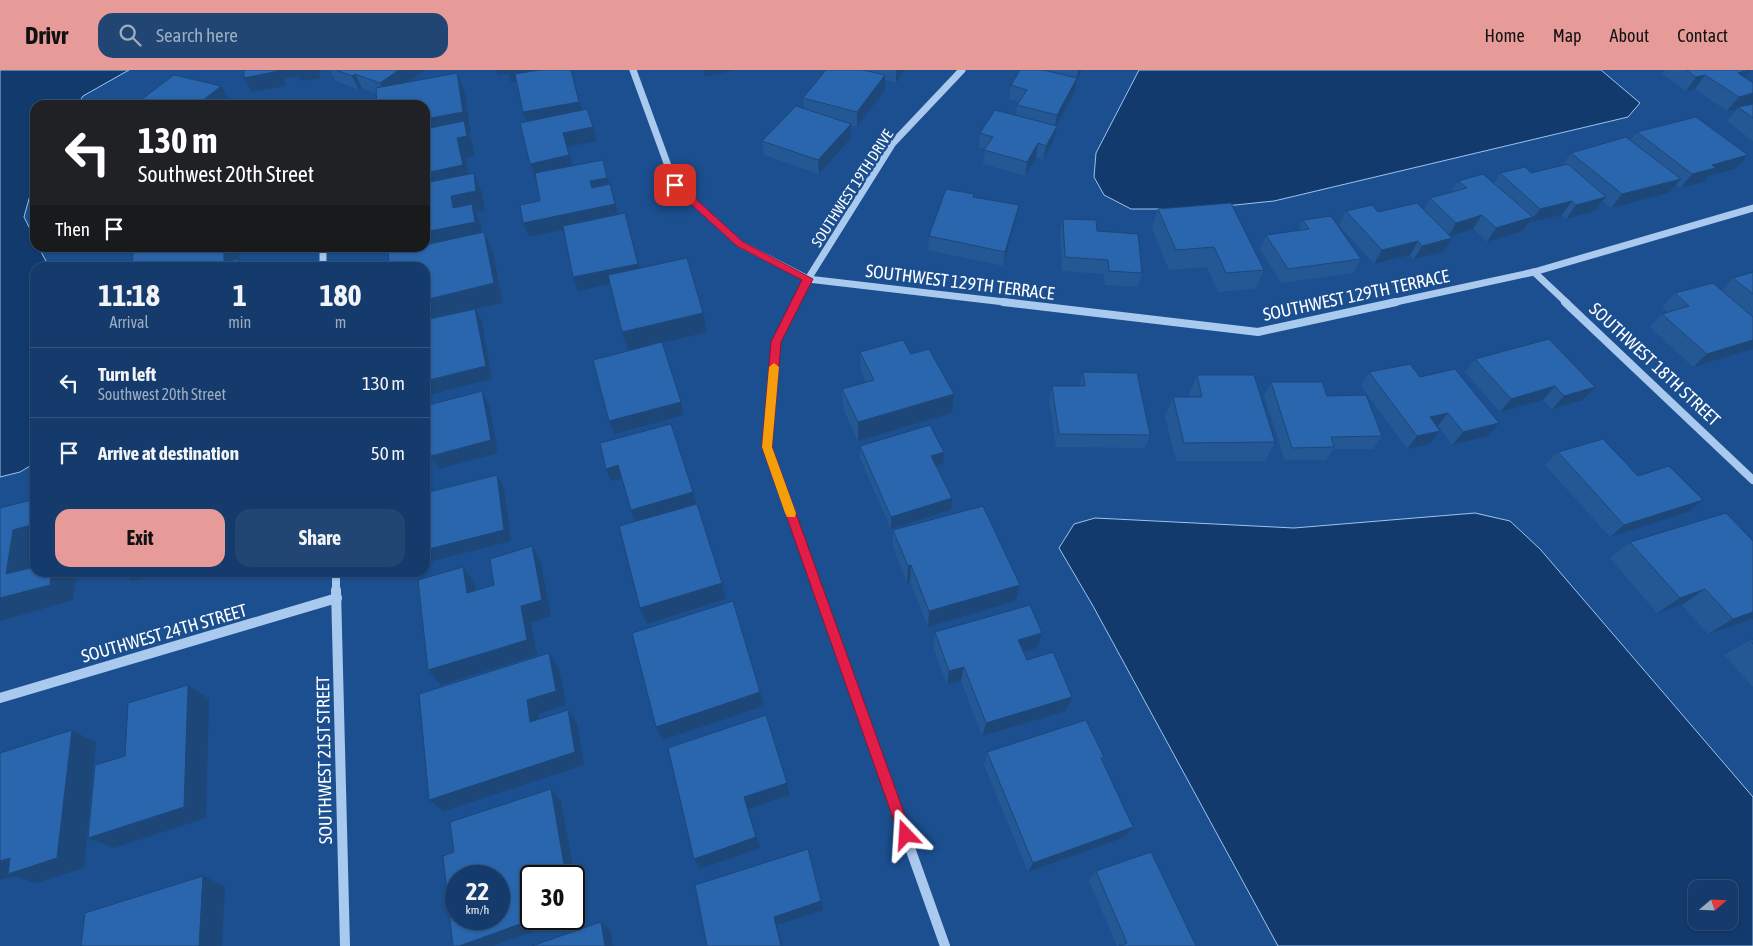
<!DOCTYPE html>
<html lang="en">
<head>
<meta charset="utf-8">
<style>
  :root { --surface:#143b6b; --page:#214673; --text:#f1f3f6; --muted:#9dadc1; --line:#33557e; --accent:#e69b98 }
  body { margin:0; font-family:"Asap Condensed",sans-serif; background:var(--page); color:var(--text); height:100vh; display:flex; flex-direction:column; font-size:19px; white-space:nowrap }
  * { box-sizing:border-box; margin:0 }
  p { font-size:16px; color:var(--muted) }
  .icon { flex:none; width:28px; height:28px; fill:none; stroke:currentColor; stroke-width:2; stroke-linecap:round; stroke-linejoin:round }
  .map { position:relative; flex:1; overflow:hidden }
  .drawer { position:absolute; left:30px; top:192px; width:400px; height:315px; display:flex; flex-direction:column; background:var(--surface); border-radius:15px; box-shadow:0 1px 4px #0004,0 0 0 1px var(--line) }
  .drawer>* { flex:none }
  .banner { position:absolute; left:30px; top:30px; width:400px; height:152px; border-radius:15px; box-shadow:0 1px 4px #0004,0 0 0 1px var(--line); background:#202124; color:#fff; overflow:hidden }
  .needle { width:32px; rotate:71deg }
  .tools { position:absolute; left:1688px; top:810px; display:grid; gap:10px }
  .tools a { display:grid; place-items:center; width:50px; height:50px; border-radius:10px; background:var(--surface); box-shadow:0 1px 4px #0004,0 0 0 1px var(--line); font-size:25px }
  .speed { position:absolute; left:445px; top:795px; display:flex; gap:10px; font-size:25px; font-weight:700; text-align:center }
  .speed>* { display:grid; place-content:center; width:65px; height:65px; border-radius:50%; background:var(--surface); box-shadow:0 1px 4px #0004,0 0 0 1px var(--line); line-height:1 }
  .speed small { font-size:12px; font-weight:400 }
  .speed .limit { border:2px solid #111; border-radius:8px; background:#fff; color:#111 }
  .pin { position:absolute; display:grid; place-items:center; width:42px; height:42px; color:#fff; margin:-21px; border-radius:10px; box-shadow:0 2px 8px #0006 }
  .me { position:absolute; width:55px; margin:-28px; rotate:340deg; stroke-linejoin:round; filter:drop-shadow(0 0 4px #0008) }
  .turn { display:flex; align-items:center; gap:18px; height:105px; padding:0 25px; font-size:22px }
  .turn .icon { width:65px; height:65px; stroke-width:2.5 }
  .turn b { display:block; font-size:35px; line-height:42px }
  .then { display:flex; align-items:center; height:48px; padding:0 25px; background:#0003; gap:10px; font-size:19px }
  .eta { display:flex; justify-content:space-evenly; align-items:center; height:85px; text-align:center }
  .eta b { font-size:30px; font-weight:700; line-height:35px }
  .cta { display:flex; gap:10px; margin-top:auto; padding:10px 25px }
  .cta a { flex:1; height:58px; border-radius:15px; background:var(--accent); color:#111; font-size:20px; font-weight:700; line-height:58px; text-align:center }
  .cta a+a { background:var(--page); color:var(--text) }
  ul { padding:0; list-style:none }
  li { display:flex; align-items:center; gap:15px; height:70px; padding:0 25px; border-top:1px solid var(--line) }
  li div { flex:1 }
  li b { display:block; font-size:19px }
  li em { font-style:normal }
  header { display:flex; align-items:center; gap:30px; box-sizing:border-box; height:70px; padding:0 25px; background:var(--accent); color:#111 }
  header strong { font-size:24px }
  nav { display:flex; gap:28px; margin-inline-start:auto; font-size:18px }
  .search { width:350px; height:45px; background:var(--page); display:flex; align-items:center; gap:12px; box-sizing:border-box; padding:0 18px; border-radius:15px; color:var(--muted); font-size:19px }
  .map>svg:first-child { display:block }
  .water { fill:#123a6d; stroke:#9cc4f0; fill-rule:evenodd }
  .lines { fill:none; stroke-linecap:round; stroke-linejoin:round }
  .minor-far2 { stroke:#a9c9ee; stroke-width:7 }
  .minor-far1 { stroke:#a9c9ee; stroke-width:8 }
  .minor { stroke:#a9c9ee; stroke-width:10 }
  .wall { fill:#245895 }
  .shaded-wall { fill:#1d4779 }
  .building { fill:#2a66ad; stroke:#1d4779; fill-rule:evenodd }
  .route { fill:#e11d48; stroke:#92132f }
  .slow { fill:#f59e0b }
  .labels { text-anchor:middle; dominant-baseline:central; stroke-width:5; stroke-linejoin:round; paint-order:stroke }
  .far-street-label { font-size:15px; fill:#fff; stroke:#1b4f8f }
  .street-label { font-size:18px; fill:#fff; stroke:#1b4f8f }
</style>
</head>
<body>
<header>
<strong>Drivr</strong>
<div class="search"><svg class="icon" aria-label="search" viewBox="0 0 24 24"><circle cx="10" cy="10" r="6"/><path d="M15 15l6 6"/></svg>Search here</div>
<nav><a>Home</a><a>Map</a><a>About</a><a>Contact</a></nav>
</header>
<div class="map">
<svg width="1753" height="876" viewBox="0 0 1753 876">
  <rect width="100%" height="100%" fill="#1b4f8f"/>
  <g class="water">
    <path d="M0,0H129L83,26L77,35H35V107L24,147L35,169V178H39L46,191L54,197L35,198V393L20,402L0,407Z"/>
    <path d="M1139,0H1601L1640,33L1628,47L1274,131L1196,139H1131L1104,125L1094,107L1096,83Z"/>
    <path d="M1475,443L1510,451L1540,479L1753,727V876H1278L1093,536L1059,478L1074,454L1095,448L1294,458ZM1696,819H1729V851H1696Z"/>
  </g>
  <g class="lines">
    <g class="minor-far2">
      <path d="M633,0L675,115L740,174L808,209L796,233"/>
      <path d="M962,0L893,73L808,209L1013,233"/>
      <path d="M323,178V198"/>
      <path d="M1534,202L1567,233"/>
      <path d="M1391,233L1534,202L1753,138"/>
    </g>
    <g class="minor-far1">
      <path d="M796,232L776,272L767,377L818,521"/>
      <path d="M1003,232L1258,262L1396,232"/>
      <path d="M1565,232L1753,410"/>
      <path d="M336,502V521"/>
    </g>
    <g class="minor">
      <path d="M336,520L345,876"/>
      <path d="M818,520L945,876"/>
      <path d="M0,628L337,528"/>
    </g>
  </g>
  <g class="wall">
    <path d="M330,0H424L408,12L465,23L471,63H469L472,71L475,86L466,88L469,104L474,103L482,123L485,141L476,142L481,153L482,162H484L493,182L503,233L476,239L482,252L492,309L425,198L391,183L388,178H425L376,23L362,18L359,20L336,11Z"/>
    <path d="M826,0H905L896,13L885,10V20L857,57L851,55V68L819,104L764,85L762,71L804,39L803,28Z"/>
    <path d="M1020,0H1082L1077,8L1075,22L1056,56L1054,70L1043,90L1036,87L1025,106L983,94L985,79L979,78L980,63L1016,45L1017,35L1019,32L1009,29L1011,15Z"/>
    <path d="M1665,0H1751L1745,7L1753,13V71L1727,51L1737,39L1727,41L1695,19L1686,21L1662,4Z"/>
    <path d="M1637,62L1735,99L1709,106L1704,112L1680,118L1676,115L1669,123L1611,138L1603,132L1595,141L1566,149L1562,145L1530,152L1523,161L1487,172L1473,159L1450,166L1452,168L1443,182L1414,189L1410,185L1374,194L1339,155L1346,141L1378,142L1424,140L1430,128L1451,122L1458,111L1494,113L1500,103H1531L1562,96L1571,83L1630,70Z"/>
    <path d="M974,124V127L1019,135L1016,149L1003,196L928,180L929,166Z"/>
    <path d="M1158,139L1264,200L1255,219L1218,222L1207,197L1169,200L1152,158Z"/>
    <path d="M1063,149L1097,161L1142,203L1138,217L1105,215L1104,204L1062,201L1060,163Z"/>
    <path d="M1303,150L1361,189L1353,203L1281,213L1260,179L1266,165L1298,161Z"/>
    <path d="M1753,202V279L1693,297L1650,257L1662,244L1668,242L1662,237L1675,223L1722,220L1733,208Z"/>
    <path d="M860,282L911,284L954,324L952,343L858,371L843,338L842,319L866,313L861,301Z"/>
    <path d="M1475,289L1595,317L1583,330L1552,339L1543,330L1500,342L1465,302Z"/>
    <path d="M1083,302L1150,365L1145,378L1056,377L1049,329L1052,316H1079Z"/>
    <path d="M1369,302L1420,307L1488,366L1452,375L1438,356H1437L1440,361L1430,374L1407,379L1361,316Z"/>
    <path d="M1197,305L1275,372L1265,391H1176L1165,346L1173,327H1190L1189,324Z"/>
    <path d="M1271,312L1327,326L1382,366L1373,379H1333L1326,390H1285L1264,326Z"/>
    <path d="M860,376L943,394L937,396L952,428L951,440L891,459L860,388Z"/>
    <path d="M1558,382L1638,406L1688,442L1610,467L1545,395Z"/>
    <path d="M893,460L1020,515L1016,531L928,557L910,512L907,513L893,477Z"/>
    <path d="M1753,471V549L1708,564L1682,535L1657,543L1610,488L1630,472Z"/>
    <path d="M935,562L1037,578L1023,582L1027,590L1072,627L1066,641L982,666L961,611L947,615L933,577Z"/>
    <path d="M1753,569V617L1724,585L1750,570Z"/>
    <path d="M987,682L1104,687L1102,691L1133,757L1125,767L1028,802L984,695Z"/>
    <path d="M1096,801L1196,876H1117L1089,811Z"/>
  </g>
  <g class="shaded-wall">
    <path d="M277,0H319L320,8L301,11L298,6L285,8V16L252,22L244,8Z"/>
    <path d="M399,0H425L386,27L380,13Z"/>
    <path d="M496,0H573L571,1L583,46L528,56L523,42L571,1L511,12L508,4L498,5Z"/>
    <path d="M704,0H737L705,6Z"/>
    <path d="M896,0H905L896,13Z"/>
    <path d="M1078,0H1082L1076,11Z"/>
    <path d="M1749,0H1751L1740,13L1738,3Z"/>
    <path d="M457,3L465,23L471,63H469L472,71L475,86L466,88L471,115L425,125V49Z"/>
    <path d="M355,4L362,18L359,20L352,6Z"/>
    <path d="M885,5V20L857,57V42Z"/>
    <path d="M1705,5L1695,19L1686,21L1696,7Z"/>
    <path d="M1077,8L1075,22L1054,60L1057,45Z"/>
    <path d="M221,16L230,30L223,35H197Z"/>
    <path d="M1753,23V34L1738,37L1737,39L1727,41L1739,27Z"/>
    <path d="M851,54V68L819,104L818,90Z"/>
    <path d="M1057,56L1054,70L1043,90L1046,76Z"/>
    <path d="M593,57L597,71L567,77L574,100L535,108L530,94L563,63Z"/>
    <path d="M1038,73L1036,87L1025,106L1027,92Z"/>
    <path d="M1748,85L1735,99L1709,106L1704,112L1680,118L1692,104L1712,95Z"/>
    <path d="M603,90L611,122L596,132L590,111Z"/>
    <path d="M474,103L482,123L485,141L476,142L481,153L483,172L395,190L388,178H425V162L453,138L451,126Z"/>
    <path d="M1681,109L1669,123L1611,138L1622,124Z"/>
    <path d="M610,114L619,148L529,167L523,153Z"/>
    <path d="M1606,127L1595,141L1566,149L1576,135Z"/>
    <path d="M1572,131L1562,145L1530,152L1540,139Z"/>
    <path d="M1019,135L1016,149L1003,196L1005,182Z"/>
    <path d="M625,143L642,207L578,221L573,207Z"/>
    <path d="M1482,145L1473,159L1448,167L1456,153Z"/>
    <path d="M1533,147L1523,161L1487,172L1496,158Z"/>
    <path d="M484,162L493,182L503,233L476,239L482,252L492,309L425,326V230Z"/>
    <path d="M1452,168L1443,182L1414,189L1422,176Z"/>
    <path d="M1418,171L1410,185L1374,194L1382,180Z"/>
    <path d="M224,178H235L239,183V190L244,198H228L224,192Z"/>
    <path d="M703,243L707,262L628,281L622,262Z"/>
    <path d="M1753,270V279L1693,297L1707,284Z"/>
    <path d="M1555,316L1543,330L1500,342L1511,329Z"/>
    <path d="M1595,317L1583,330L1552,339L1564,326Z"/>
    <path d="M482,321L489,335L498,383L439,399L432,388L425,390V375Z"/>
    <path d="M954,324L952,343L858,371V352Z"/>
    <path d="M681,332L684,345L614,364L609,351Z"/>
    <path d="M1448,343L1438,356L1420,360L1430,347Z"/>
    <path d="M1499,353L1488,366L1452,375L1463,362Z"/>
    <path d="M1440,361L1430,374L1407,379L1417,366Z"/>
    <path d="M944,382L943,394L930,398L931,386Z"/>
    <path d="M618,395L623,408L611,411L606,399Z"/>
    <path d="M497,405L504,418L511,471L425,493V480Z"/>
    <path d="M693,422L696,434L635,452L631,440Z"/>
    <path d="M952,428L951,440L891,459V447Z"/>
    <path d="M1703,430L1688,442L1610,467L1624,455Z"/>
    <path d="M35,454V486L30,520L51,502H68L76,508L73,530L0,551V528L6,504L13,460Z"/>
    <path d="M532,476L541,493L551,546L531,552L537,585L441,615L428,600L521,536Z"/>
    <path d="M911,495L910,512L907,513L908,496Z"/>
    <path d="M463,497L475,514L478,539L467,523Z"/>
    <path d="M122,502H162L132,511Z"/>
    <path d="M722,513L726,529L647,554L640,538Z"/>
    <path d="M1020,515L1016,531L928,557L929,541Z"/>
    <path d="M1705,519L1682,535L1657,543L1680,528Z"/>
    <path d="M1753,542V549L1708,564L1733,549Z"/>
    <path d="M1042,563L1037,578L1014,585L1018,570Z"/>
    <path d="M549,583L559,598L566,635L538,644L541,665L530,652L527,630Z"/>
    <path d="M964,597L961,611L947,615L949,601Z"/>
    <path d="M188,615L209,629L206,748L114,778L88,768Z"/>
    <path d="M760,622L764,636L663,670L656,657Z"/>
    <path d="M1072,627L1066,641L982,666L986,653Z"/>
    <path d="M568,640L577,653L584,695L444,741L429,730Z"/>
    <path d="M72,660L96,673L84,798L36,813L14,806L0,810V813V791Z"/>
    <path d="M787,713L790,725L748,739L760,778L700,799L694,789L744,727Z"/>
    <path d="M551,719L561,731L581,843L574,846V806H566Z"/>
    <path d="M1133,757L1125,767L1028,802L1033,793Z"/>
    <path d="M203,806L225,816L222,876H199Z"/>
    <path d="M821,831L823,840L777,855L782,876H781L774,847Z"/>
    <path d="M534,849H567L493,876H459Z"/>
    <path d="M601,852L610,860L613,876H605Z"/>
  </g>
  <g class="building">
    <path d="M244,0H277L278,1L244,8Z"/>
    <path d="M336,0H399L380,13L355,4L352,6Z"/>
    <path d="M540,0H571L579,32L523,42L515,4Z"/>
    <path d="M826,0H863L885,5L857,42L803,28Z"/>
    <path d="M1020,0H1043L1077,8L1057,45L1017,35L1027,20L1011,15Z"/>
    <path d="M1686,0H1749L1738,3L1753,13V23L1739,27L1705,5L1696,7Z"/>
    <path d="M457,3L463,42L425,49V35H377L376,18Z"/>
    <path d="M174,5L221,16L197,35L188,33L186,35H134Z"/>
    <path d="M1753,34V48L1738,37Z"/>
    <path d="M796,36L851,54L818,90L762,71Z"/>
    <path d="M587,39L593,57L563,63L569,85L530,94L520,53Z"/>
    <path d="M995,40L1057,56L1046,76L1038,73L1027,92L984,80L993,67L980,63Z"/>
    <path d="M1696,47L1748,85L1712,95L1716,98L1692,104L1637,62Z"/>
    <path d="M464,51L467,66L457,68L463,95L425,103V59Z"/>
    <path d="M1626,67L1681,109L1622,124L1571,83Z"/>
    <path d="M603,90L607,108L590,111L592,118L610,114L615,134L523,153L520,135L540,131L535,103Z"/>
    <path d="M1568,94L1606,127L1576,135L1572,131L1540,139L1500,103L1525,97L1531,103Z"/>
    <path d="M474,103L476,121L451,126L453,138L472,134L475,152L425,162V113Z"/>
    <path d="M1483,104L1533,147L1496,158L1482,145L1456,153L1430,128L1467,118L1458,111Z"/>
    <path d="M946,119L974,124L973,127L1019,135L1005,182L929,166Z"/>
    <path d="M1231,133L1264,200L1226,203L1214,177L1176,180L1158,139Z"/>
    <path d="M1417,133L1452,168L1422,176L1418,171L1382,180L1346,141L1372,135L1378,142Z"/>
    <path d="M625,143L638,194L573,207L563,156Z"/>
    <path d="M1331,146L1361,189L1288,199L1266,165L1309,159L1303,150Z"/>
    <path d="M1063,149L1096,150L1097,161L1138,164L1142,203L1109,201L1108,190L1065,187Z"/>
    <path d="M484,162L494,213L425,230V198H390L388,183L415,178H425V175Z"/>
    <path d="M158,178H224V192L238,189V198H132L133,183Z"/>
    <path d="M687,188L703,243L622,262L608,205Z"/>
    <path d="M1753,202V224L1733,208Z"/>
    <path d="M1713,213L1753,247V270L1707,284L1662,244L1689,236L1675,223Z"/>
    <path d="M475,239L486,296L425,311V250Z"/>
    <path d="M1549,269L1595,317L1564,326L1555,316L1511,329L1475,289Z"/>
    <path d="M903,270L911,284L929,279L954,324L858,352L842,319L874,310L860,282Z"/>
    <path d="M662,272L681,332L609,351L593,290Z"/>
    <path d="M1410,294L1420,307L1455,299L1499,353L1463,362L1448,343L1430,347L1440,361L1417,366L1369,302Z"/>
    <path d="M1083,302L1137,303L1150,365L1059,364L1052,316H1085Z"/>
    <path d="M1197,305H1254L1275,372L1184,373L1173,327H1202Z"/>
    <path d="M1271,312H1322L1327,326L1366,325L1382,366L1331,367L1334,377L1292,378Z"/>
    <path d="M482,321L491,370L431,386L429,374L425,375V336Z"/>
    <path d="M671,354L693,422L631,440L618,395L606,399L600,373Z"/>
    <path d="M930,355L944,382L931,386L952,428L891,447L860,376Z"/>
    <path d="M1603,369L1638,406L1669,396L1703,430L1624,455L1558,382Z"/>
    <path d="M497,405L504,460L425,480V423Z"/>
    <path d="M35,429V454L13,460L6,504L35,497V502H51L50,515L0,528V438Z"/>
    <path d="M697,434L722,513L640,538L619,456Z"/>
    <path d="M983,436L1020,515L929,541L911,495L908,496L893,460Z"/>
    <path d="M1726,443L1753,471V542L1733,549L1705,519L1680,528L1630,472Z"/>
    <path d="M532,476L542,530L521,536L527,570L428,600L418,510L463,497L467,523L494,515L490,489Z"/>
    <path d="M733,531L760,622L656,657L632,563Z"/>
    <path d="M1030,535L1042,563L1018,570L1027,590L1053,582L1072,627L986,653L964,597L949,601L935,562Z"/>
    <path d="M1753,569V574L1750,570Z"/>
    <path d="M549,583L556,621L527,630L530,652L568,640L575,682L429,730L419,624Z"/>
    <path d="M188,615L184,737L88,768L95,695L125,686L128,633Z"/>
    <path d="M766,645L787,713L744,727L756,767L694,789L668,678Z"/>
    <path d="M1086,650L1104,687L1101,688L1133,757L1033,793L987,682Z"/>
    <path d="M72,660L57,788L8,804L10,788L0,791V683Z"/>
    <path d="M551,719L566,806H531V849H534L459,876H453L443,786L454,782L450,752ZM456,806H499V849H456Z"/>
    <path d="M808,779L821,831L774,847L781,876H707L695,815Z"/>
    <path d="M1151,782L1196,876H1119L1127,873L1096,801Z"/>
    <path d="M203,806L199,876H81L85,843Z"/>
    <path d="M601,852L605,876H532Z"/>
  </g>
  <path class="route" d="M672,113H678L743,172L813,209L781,272L772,377L912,765L910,770L906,772L901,770L899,765L762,377L771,272L802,210L737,176L672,117Z"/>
  <path class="slow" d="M774,293L779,297L772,377L796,443L795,447H787L785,443L762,377L769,297Z"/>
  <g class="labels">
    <g class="far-street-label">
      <text transform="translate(852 118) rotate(-57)">SOUTHWEST 19TH DRIVE</text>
    </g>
    <g class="street-label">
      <text transform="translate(960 212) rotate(7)">SOUTHWEST 129TH TERRACE</text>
      <text transform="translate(1356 225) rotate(-12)">SOUTHWEST 129TH TERRACE</text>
      <text transform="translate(1655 294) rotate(43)">SOUTHWEST 18TH STREET</text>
      <text transform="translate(164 563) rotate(-16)">SOUTHWEST 24TH STREET</text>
      <text transform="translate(324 690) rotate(-91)">SOUTHWEST 21ST STREET</text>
    </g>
  </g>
</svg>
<div class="tools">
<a><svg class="needle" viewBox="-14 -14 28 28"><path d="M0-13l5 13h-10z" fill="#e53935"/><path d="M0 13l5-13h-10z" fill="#9dadc1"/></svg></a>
</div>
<div class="speed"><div>22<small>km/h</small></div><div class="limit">30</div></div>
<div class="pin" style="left:675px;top:115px;background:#d93025"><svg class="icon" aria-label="arrive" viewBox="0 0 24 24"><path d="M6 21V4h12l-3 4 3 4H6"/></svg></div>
<svg class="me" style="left:906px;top:765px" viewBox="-20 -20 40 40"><path d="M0-17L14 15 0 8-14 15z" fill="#e11d48" stroke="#fff" stroke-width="4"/></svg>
<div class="banner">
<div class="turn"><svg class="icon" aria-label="left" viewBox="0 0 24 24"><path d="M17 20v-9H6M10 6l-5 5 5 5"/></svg><div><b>130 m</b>Southwest 20th Street</div></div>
<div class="then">Then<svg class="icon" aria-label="arrive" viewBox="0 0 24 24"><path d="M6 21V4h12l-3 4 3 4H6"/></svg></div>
</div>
<section class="drawer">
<div class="eta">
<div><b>11:18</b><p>Arrival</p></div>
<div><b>1</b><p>min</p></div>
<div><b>180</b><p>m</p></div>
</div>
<ul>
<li><svg class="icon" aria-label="left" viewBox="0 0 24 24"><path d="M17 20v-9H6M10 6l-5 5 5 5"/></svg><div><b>Turn left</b><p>Southwest 20th Street</p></div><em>130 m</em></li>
<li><svg class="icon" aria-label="arrive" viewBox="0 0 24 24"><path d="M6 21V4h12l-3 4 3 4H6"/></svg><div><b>Arrive at destination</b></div><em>50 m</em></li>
</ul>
<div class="cta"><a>Exit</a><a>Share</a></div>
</section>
</div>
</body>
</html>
